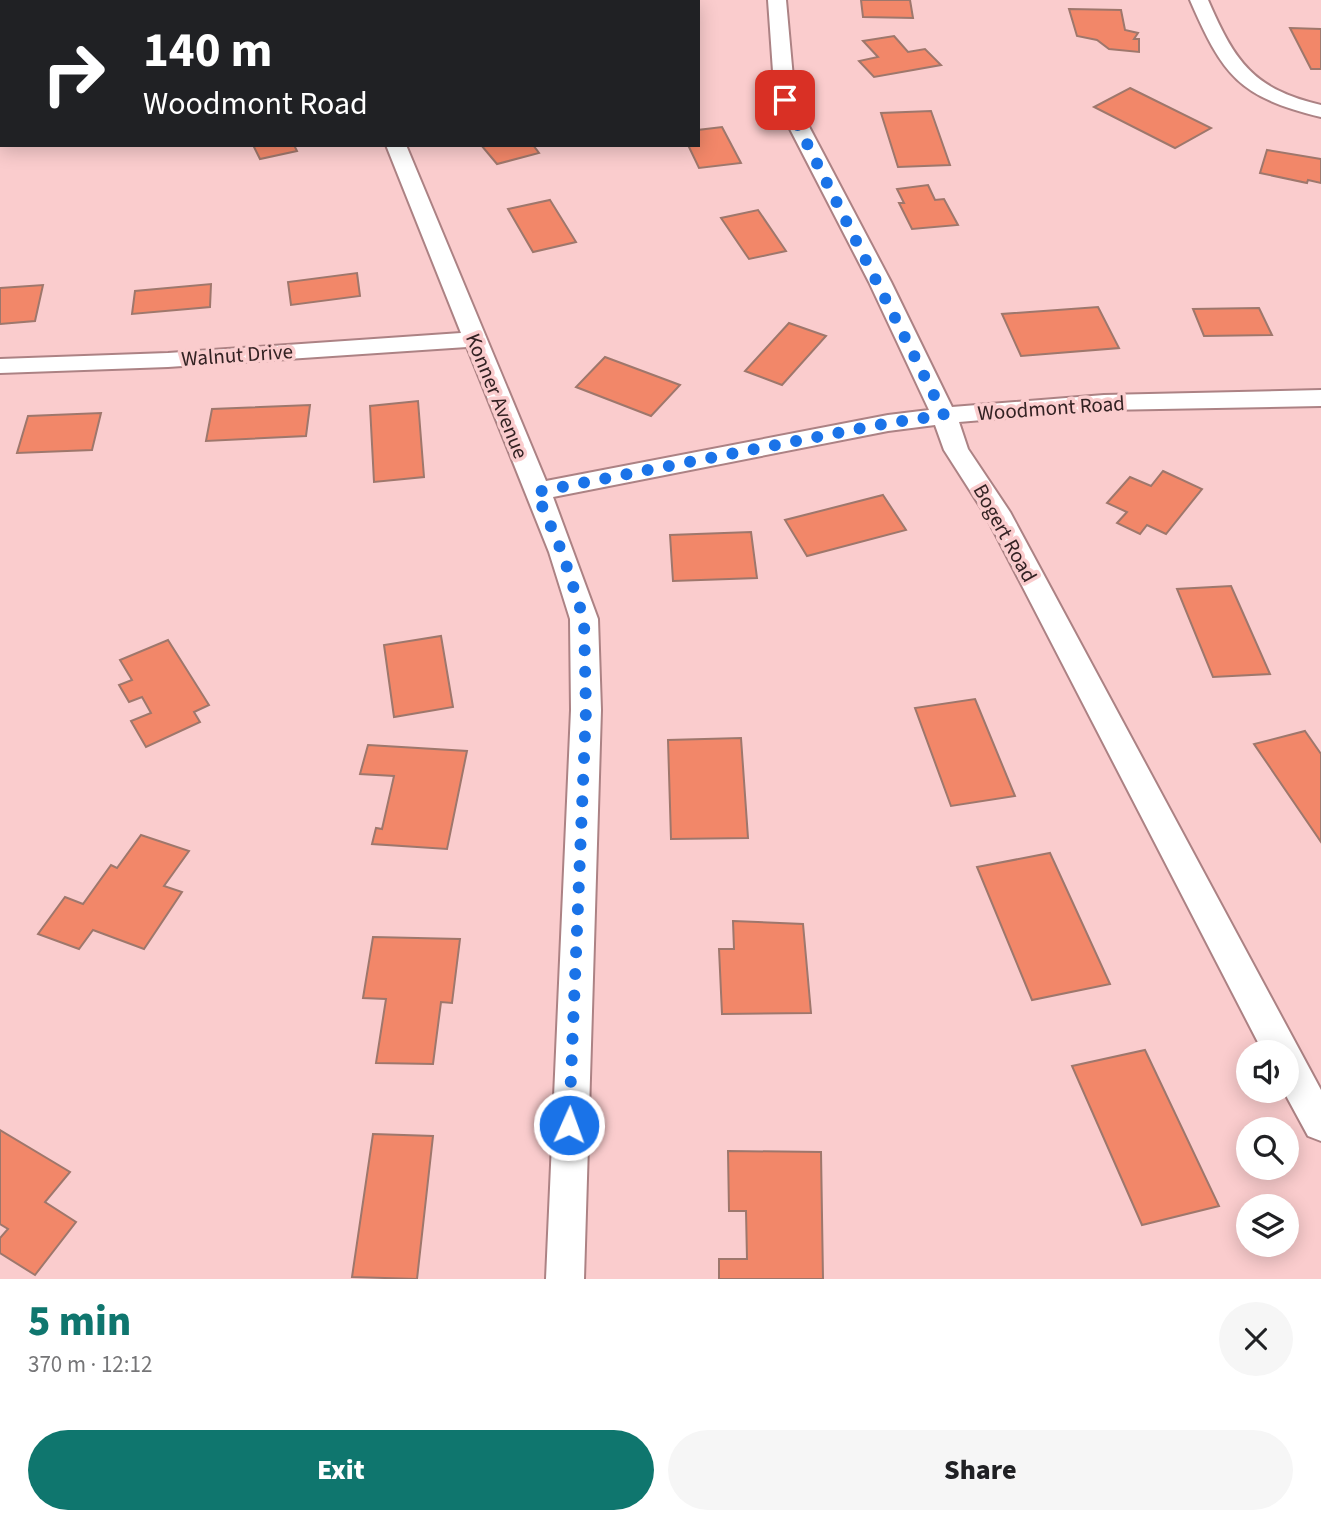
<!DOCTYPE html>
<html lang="en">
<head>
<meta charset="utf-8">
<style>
  :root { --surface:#fff; --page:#f6f6f6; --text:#202124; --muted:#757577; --accent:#0f766e }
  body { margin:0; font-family:"Source Sans 3",sans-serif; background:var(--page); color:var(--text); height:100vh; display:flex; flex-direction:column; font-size:26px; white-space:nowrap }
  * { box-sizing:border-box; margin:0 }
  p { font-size:23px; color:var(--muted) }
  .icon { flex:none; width:38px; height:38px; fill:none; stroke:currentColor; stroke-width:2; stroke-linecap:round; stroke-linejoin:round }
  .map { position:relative; height:1279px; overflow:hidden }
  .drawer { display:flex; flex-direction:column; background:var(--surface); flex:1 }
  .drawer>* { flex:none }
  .banner { position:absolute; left:0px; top:0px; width:700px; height:147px; box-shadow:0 4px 18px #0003; background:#202124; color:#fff; overflow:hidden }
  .tools { position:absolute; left:1236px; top:1040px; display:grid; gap:14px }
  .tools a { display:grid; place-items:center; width:63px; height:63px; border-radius:50%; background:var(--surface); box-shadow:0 4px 18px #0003; font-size:35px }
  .pin { position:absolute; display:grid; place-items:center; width:60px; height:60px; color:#fff; margin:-30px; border-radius:14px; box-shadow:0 4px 10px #0006 }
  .me { position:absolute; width:77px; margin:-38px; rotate:2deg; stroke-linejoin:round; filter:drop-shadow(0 0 5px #0008) }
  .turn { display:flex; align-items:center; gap:24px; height:147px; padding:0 28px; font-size:32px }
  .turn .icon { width:91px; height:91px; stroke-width:2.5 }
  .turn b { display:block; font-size:49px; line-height:60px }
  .round { display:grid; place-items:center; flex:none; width:74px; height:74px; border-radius:37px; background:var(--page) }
  .summary { display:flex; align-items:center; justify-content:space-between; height:119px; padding:0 28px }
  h1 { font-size:42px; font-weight:800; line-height:52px; color:var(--accent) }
  .primary-button { display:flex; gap:14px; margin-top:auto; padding:14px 28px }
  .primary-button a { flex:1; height:80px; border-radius:42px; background:var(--accent); color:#fff; font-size:28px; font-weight:800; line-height:80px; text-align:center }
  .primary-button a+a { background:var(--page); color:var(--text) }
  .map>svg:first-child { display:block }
  .building { fill:#f28769; stroke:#9e776c; stroke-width:2 }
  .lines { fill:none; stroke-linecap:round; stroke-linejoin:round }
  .minor-casing { stroke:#ac8284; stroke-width:4 }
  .minor { fill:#fff; fill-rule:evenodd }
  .route { stroke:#1a73e8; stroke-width:12; stroke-dasharray:0 21.6 }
  .labels { text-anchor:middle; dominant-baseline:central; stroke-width:7; stroke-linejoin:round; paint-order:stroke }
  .street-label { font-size:21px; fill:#332223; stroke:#facccd }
</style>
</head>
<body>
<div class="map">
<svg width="1321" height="1279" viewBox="0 0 1321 1279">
  <rect width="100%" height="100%" fill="#facccd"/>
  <g class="building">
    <path d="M861,0H910L913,18L863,17Z"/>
    <path d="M1069,9L1121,10L1125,30L1138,33L1134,39H1139V52L1109,49L1097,40L1077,36Z"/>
    <path d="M1290,28L1321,29V69H1311Z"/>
    <path d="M894,36L908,52L925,49L941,65L874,77L859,61L878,57L863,41Z"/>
    <path d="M1130,88L1211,128L1175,148L1094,107Z"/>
    <path d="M931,111L950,165L898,167L881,113Z"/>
    <path d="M722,127L741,163L699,168L688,145H698V130Z"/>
    <path d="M253,145H294L297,151L260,159Z"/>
    <path d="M481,145H533L539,153L497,164Z"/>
    <path d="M1267,150L1321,159V183L1308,180L1307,183L1260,173Z"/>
    <path d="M928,185L935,200L944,199L958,225L912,229L899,203H904L897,189Z"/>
    <path d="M550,200L576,242L533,252L508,209Z"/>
    <path d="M758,210L786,251L749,259L721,218Z"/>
    <path d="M357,273L360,296L291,305L288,282Z"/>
    <path d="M211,284L210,307L132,314L135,291Z"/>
    <path d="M43,285L35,321L0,324V288Z"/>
    <path d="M1098,307L1119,348L1021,356L1002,314Z"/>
    <path d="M1259,308L1272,335L1204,336L1193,309Z"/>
    <path d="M789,323L826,336L782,385L745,371Z"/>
    <path d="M605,357L680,385L651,416L576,387Z"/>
    <path d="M418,401L424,477L374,482L370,406Z"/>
    <path d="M310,405L306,436L206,441L212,409Z"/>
    <path d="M101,413L92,450L17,453L28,416Z"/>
    <path d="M1163,471L1202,489L1166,534L1147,525L1140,534L1117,523L1127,512L1107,503L1130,477L1151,486Z"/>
    <path d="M883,495L906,530L807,556L785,520Z"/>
    <path d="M751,532L757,578L673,581L670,535Z"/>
    <path d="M1231,586L1270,674L1213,677L1177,589Z"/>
    <path d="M441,636L453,707L394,717L384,645Z"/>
    <path d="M168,640L209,705L194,712L200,722L146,747L131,721L151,713L142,697L129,702L119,685L132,680L120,660Z"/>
    <path d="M975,699L1015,796L951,806L915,708Z"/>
    <path d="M1305,731L1321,754V842L1254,744Z"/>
    <path d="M741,738L748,838L671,839L668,740Z"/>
    <path d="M368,745L467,751L447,849L372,844L376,828L382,829L394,776L360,774Z"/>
    <path d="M141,835L189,851L164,886L182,892L144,949L93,930L79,949L38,934L65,897L83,904L111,865L117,868Z"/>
    <path d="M1050,853L1110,984L1032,1000L977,867Z"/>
    <path d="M733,921L803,924L811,1013L722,1014L719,949H734Z"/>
    <path d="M373,937L460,939L452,1003L441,1002L433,1064L376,1063L386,999L363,998Z"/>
    <path d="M1145,1050L1219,1206L1142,1225L1072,1066Z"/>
    <path d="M0,1130L70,1172L45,1202L76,1222L35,1275L0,1253V1238L8,1229L0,1224Z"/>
    <path d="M373,1134L433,1136L417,1279L352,1277Z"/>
    <path d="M728,1151L821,1152L823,1279H719V1259H747L746,1211H729Z"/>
  </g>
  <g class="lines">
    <defs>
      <g id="minor">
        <path d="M331,0H349L350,2H332Z"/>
        <path d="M768,0H786L795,100L891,282L952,407L1104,395L1321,390V406L1104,410L959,422L968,449L1010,512L1321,1090V1141L1308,1136L1283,1090H1286V1052H1263L985,514L944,450L935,425L888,431L553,497L598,619L601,710L584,1279H546L571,710L570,619L549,552L467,347L168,367L0,373V359L168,353L461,333L386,145H406L546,481L888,415L929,410L869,282L775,100Z"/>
        <path d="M1190,0H1208C1235,62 1253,89 1321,105V117C1239,97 1223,76 1190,0Z"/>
      </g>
    </defs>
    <use href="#minor" class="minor-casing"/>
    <use href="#minor" class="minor"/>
  </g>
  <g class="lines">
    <path class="route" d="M569,1125L586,710L584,620L562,552L536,492L888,423L944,415L785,100"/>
  </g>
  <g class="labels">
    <g class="street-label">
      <text transform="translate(237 355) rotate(-4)">Walnut Drive</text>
      <text transform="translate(497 396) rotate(68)">Konner Avenue</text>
      <text transform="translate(1051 408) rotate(-4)">Woodmont Road</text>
      <text transform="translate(1005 533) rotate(61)">Bogert Road</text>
    </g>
  </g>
</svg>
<div class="tools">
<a><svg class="icon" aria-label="sound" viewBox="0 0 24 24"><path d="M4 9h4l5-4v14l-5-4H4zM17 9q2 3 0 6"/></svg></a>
<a><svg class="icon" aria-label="search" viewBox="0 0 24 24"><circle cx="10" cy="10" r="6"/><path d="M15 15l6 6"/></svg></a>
<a><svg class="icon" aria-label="layers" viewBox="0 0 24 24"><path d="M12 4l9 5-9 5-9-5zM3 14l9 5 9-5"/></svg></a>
</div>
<div class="pin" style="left:785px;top:100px;background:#d93025"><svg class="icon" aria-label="arrive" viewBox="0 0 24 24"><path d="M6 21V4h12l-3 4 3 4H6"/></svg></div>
<svg class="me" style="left:569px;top:1125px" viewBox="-20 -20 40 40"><circle r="17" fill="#1a73e8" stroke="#fff" stroke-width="3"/><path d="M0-11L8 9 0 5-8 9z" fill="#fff"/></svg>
<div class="banner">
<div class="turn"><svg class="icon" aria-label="right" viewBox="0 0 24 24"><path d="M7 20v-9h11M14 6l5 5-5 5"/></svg><div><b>140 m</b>Woodmont Road</div></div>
</div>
</div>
<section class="drawer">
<div class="summary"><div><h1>5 min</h1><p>370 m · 12:12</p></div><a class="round"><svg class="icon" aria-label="close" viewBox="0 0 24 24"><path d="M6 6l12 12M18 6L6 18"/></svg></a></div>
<div class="primary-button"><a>Exit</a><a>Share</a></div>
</section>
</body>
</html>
